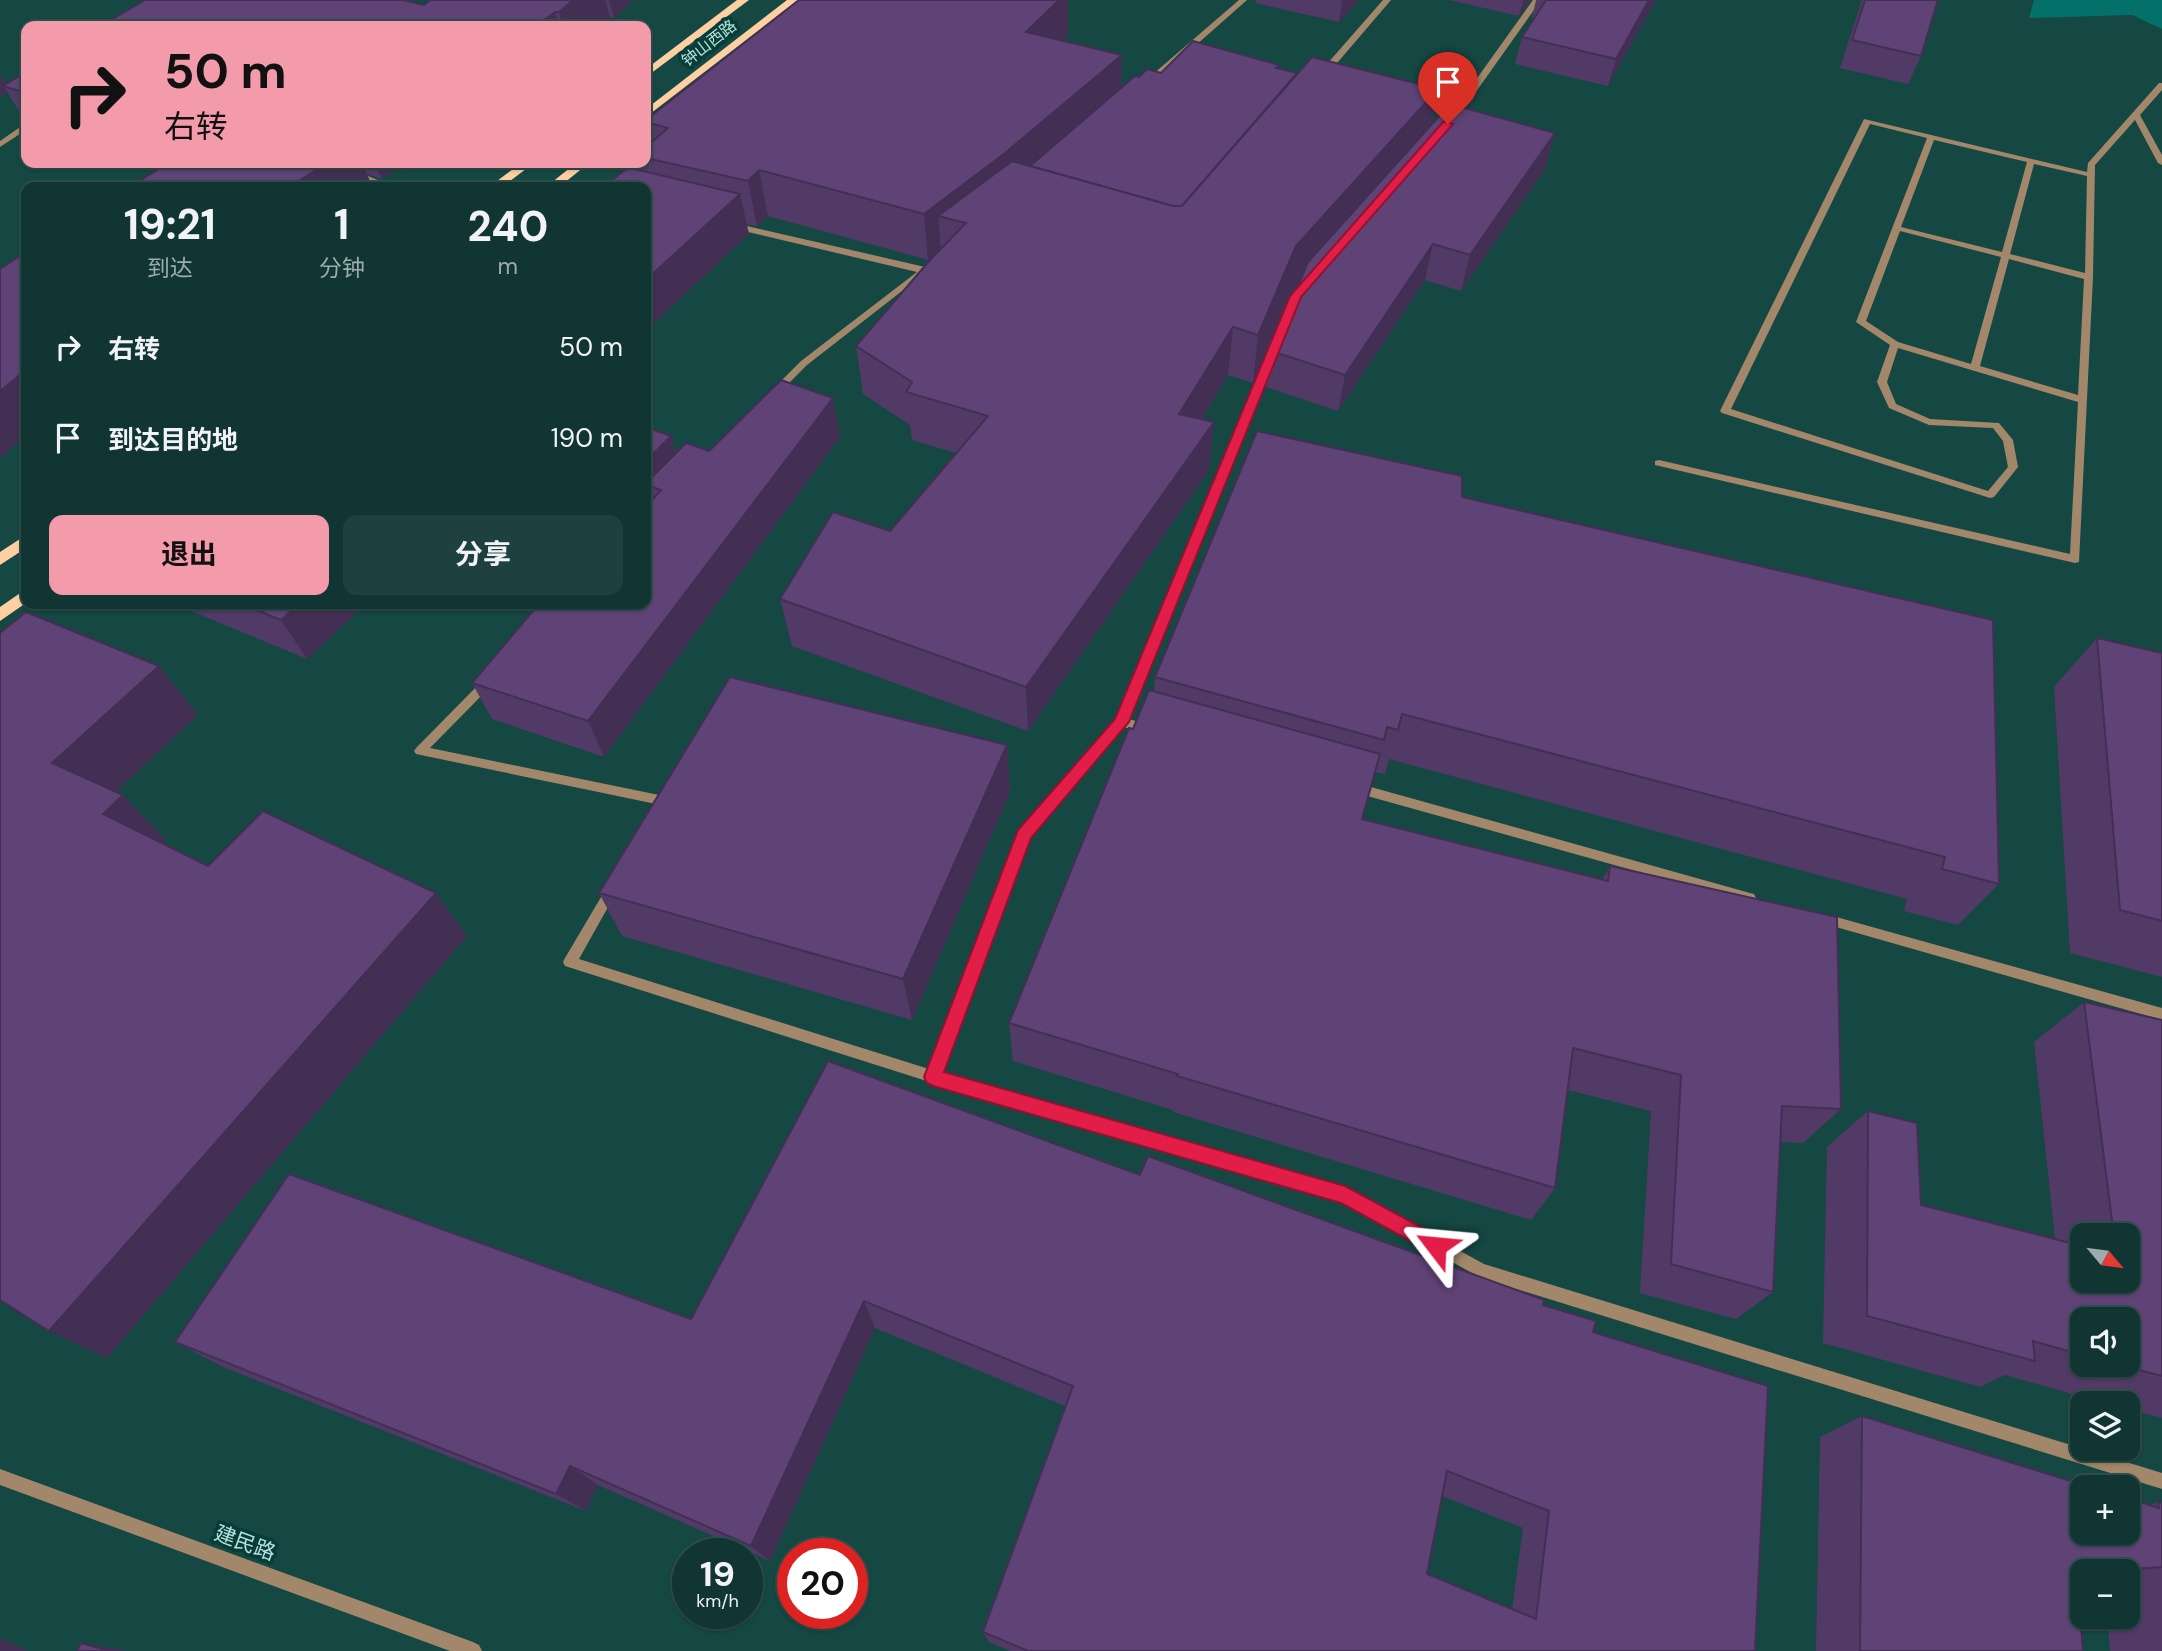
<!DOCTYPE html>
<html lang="zh">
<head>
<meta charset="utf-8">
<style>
  :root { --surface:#103532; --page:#1e403e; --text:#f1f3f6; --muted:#9cabac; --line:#30504d; --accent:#f39aab }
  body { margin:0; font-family:"DM Sans","Noto Sans SC",sans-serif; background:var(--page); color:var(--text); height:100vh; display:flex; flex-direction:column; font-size:26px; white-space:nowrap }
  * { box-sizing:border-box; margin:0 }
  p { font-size:23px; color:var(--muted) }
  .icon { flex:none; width:38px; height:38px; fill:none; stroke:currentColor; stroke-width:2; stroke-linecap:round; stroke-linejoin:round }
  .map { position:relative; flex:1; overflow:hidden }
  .drawer { position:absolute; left:21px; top:182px; width:630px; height:427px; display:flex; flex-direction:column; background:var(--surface); border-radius:14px; box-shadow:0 2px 5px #0004,0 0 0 2px var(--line) }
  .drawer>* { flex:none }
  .banner { position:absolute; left:21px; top:21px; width:630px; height:147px; border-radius:14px; box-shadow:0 2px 5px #0004,0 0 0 2px var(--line); background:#f39aab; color:#111; overflow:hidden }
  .needle { width:46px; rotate:119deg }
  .buttons { position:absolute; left:2070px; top:1223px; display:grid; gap:14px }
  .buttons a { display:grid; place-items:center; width:70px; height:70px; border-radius:14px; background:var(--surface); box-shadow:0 2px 5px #0004,0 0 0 2px var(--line); font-size:35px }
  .speed { position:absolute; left:672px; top:1538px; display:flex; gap:14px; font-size:35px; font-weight:700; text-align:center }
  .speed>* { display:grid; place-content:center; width:91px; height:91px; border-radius:50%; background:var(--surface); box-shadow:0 2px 5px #0004,0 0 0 2px var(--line); line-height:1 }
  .speed small { font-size:18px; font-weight:400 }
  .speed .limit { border:10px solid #d22; background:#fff; color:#111 }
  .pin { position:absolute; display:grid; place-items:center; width:60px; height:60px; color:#fff; margin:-72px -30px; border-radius:50% 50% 50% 0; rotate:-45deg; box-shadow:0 0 7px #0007 }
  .pin .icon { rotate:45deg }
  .me { position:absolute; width:77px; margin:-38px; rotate:299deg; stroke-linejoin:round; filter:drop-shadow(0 0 5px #0008) }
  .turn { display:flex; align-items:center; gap:24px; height:147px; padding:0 28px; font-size:32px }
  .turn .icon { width:91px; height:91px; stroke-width:2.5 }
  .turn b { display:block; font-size:49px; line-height:60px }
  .eta { display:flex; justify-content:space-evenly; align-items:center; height:119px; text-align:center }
  .eta b { font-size:42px; font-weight:700; line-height:49px }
  .action { display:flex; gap:14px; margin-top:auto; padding:14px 28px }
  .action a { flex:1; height:80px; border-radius:14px; background:var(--accent); color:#111; font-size:28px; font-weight:700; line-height:80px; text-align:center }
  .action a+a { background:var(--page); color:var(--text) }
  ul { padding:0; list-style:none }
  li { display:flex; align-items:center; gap:21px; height:91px; padding:0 28px }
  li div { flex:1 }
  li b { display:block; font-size:26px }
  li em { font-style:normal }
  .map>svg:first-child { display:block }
  .green { fill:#037069 }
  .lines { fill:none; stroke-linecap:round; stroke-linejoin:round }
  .minor { fill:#a2876b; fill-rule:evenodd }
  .major { fill:#fdd0a2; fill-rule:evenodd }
  .wall { fill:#523a66; fill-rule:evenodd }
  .shaded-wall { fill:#422f53 }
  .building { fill:#5f4377; stroke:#422f53; stroke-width:2; fill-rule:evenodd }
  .route { fill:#e11d48; stroke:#92132f; stroke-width:2 }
  .labels { text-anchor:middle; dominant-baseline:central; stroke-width:7; stroke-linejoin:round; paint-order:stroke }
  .far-street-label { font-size:16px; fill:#b6e0db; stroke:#063d39 }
  .near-street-label { font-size:21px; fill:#b6e0db; stroke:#063d39 }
</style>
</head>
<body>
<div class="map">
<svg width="2162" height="1651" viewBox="0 0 2162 1651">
  <rect width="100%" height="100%" fill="#154743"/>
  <path class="green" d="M2034,0H2162V29L2132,15L2029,18Z"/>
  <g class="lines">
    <g class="minor">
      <path d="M1239,0H1247L1151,85H1145V81Z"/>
      <path d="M1383,0H1391L1326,76H1320V72Z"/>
      <path d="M1533,0H1541L1456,120H1450V116Z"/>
      <path d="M2159,83H2162V90L2140,115L2162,155V165L2158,163L2135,120L2095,165L2093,277L2079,562L2075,563L1655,465V461L1659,460L2070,554L2078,402L1898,348L1887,382L1896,404L1930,419L1999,423L2013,440L2018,467L1994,497L1990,498L1722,413L1720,411L1864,119L2087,172L2088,163ZM1870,124L1927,138L1856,322L1890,345L1877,382L1889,408L1929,425L1993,428L2003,441L2008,467L1988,491L1731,409ZM1934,140L2027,162L2002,252L1901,227ZM2034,164L2087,176L2085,273L2010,254ZM1900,231L2001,257L1971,364L1898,342L1866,321ZM2009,259L2084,279L2078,395L1980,366Z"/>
      <path d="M23,125H26V130L0,147V141Z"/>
      <path d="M352,172H358L395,187H384L352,176Z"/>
      <path d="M734,223L925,267L929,270L807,365L777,395L774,396L769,393L801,361L917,272L731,228L730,226Z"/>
      <path d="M1276,343L1281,346L1129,719L1155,727L1157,730L1151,735L1124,727L1029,838L942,1073L1345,1188L1484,1264L2162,1473V1489L1481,1278L1342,1201L933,1083L565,966L563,962L565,958L607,887L611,886L615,887L617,891L579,959L929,1069L1020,831L1117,720L1271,346Z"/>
      <path d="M487,679L493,683L491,686L430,748L664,796L668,798L670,801L663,812H655L653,809L656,804L416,754L414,751L416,748L483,680Z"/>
      <path d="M1353,782L1750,893L1754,894L1756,898L1754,902L1750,903L1353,792L1349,790L1347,787L1349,784Z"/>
      <path d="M1822,913L2162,1008V1020L1822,923L1817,922L1816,918L1817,914Z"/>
      <path d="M0,1469L473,1642L479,1645L482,1651H450L0,1485Z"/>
    </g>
    <g class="major">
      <path d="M737,0H749L646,77V69Z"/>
      <path d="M787,0H798L646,117V109Z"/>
      <path d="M521,163H534L502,187H489Z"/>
      <path d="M576,163H589L559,187H546Z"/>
      <path d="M26,535V548L0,565V552Z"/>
      <path d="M26,589V603L0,621V607Z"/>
    </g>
  </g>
  <g class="wall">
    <path d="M430,0H633L614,18L610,17L599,26H101L424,5Z"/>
    <path d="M1256,0H1359L1339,22L1255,3Z"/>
    <path d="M1449,0H1530L1519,16Z"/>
    <path d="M1536,0H1656L1608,86L1515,64L1522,37L1534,19L1532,18Z"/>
    <path d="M1862,0H1938L1921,56L1908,84L1840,68Z"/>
    <path d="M1068,36L1063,41L1121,88L1139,77L1161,73L1279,69L1297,75L1438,89L1431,125L1555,133L1545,169L1461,291L1425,280L1338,411L1266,387L1271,351L1299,283L1289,294L1253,383L1228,375L1202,419L1209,470L1028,731L792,646L780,599L890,531L956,453L912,440L910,425L863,394L856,346L935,255L928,260L768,216L757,226L746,224L749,234L634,169L640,170L638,163H646V147L650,143L646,127V120Z"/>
    <path d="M26,72V123L7,91L0,97V75L6,84Z"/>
    <path d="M150,163H415L402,171L397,169L382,179L367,174L372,186L370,187H130L163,166Z"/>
    <path d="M833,398L840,437L604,757L492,719L472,683L646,604V427L676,453L709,451Z"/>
    <path d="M1462,497L1999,884L1958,925L1904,911L1907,899L1389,759L1385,774L1375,772L1362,819L1602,880L1610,866L1841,1109L1803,1143L1780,1142L1773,1292L1736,1319L1640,1293L1651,1111L1568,1090L1555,1188L1531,1220L1173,1112V1110L1013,1061L1009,1023L1133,729L1154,692L1155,677Z"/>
    <path d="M181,604H365L307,659L184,608Z"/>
    <path d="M2097,638L2162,653V977L2070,953L2054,687Z"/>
    <path d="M1007,745L1010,792L912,1020L622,936L599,893Z"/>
    <path d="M2084,1002L2162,1020V1418L2128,1409V1404H2108L2005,1375L1980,1387L1823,1343L1827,1147L1868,1111L1921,1205L2055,1239L2034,1042ZM2082,1236H2128V1281H2082ZM2082,1320L2128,1365H2082Z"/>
    <path d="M1140,1175L1543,1305L1593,1332L1755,1651H1010L989,1642L983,1632L1065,1406L875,1328L770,1561L598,1485L586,1511L223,1367L175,1342L691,1319ZM1442,1496L1523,1528L1512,1609L1427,1574Z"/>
    <path d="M1862,1416L2148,1505L2158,1502L2162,1503V1651H2110L2107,1617H2128V1572H2082V1582H2078L2083,1651H1816L1820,1437Z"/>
  </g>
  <g class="shaded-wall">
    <path d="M573,0H605L610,17L599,26H563L559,12Z"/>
    <path d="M609,0H633L614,18Z"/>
    <path d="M1059,0H1068V36L1027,77L1026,32Z"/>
    <path d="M1342,0H1359L1339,22Z"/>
    <path d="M1523,0H1530L1519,16Z"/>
    <path d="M1649,0H1656L1608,86L1616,59Z"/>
    <path d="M555,12L559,26H536Z"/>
    <path d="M1122,55L1121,100L966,223L938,216L941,250L928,260L924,214Z"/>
    <path d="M0,75L8,87L3,86L7,91L0,97Z"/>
    <path d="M1438,89L1429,136L1289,294L1253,383L1258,335L1296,246Z"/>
    <path d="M1555,133L1545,169L1461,291L1470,255Z"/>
    <path d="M327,163H362L372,186L370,187H289Z"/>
    <path d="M374,163H394L397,169L382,179Z"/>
    <path d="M398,163H415L402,171Z"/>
    <path d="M759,170L768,216L757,226L748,181Z"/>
    <path d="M740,194L749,234L646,331V280Z"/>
    <path d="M1433,244L1425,280L1338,411L1345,375Z"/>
    <path d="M1233,327L1228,375L1176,462L1179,414Z"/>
    <path d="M26,370V436L0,458V391Z"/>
    <path d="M833,398L840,437L604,757L588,721Z"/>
    <path d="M1214,422L1209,470L1028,731L1026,687Z"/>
    <path d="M671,436L683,476L661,490L646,485V461Z"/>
    <path d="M646,488L652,508L646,515Z"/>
    <path d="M299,604H365L307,659L281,620Z"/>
    <path d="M159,666L198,715L97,809L52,763Z"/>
    <path d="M1007,745L1010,792L912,1020L903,979Z"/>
    <path d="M123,795L166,840L148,859L103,814Z"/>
    <path d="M436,893L467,936L107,1358L49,1331Z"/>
    <path d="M864,1301L875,1328L770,1561L751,1546Z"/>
    <path d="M570,1466L598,1485L586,1511L556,1494Z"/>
    <path d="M0,1638L28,1651H0Z"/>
    <path d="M81,1643L128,1651H109Z"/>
  </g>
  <g class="building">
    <path d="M145,0H403L424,5L430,0H573L559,12H555L536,26H101Z"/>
    <path d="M799,0H1059L1026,32L1122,55L1005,153L924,214L759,170L748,181L646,158V147L668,128L646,122V120Z"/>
    <path d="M1546,0H1649L1616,59L1522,37Z"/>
    <path d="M1865,0H1938L1921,56L1852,40Z"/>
    <path d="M1193,41L1279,65L1276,68L1297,73L1182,206H1173L1030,166L1135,76L1139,77L1147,69L1161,73Z"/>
    <path d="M1312,57L1438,89L1296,246L1258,335L1233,327L1179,414L1214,422L1026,687L780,599L833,512L890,531L988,416L906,392L912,382L856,346L930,260L966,223L938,216L1012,161L1173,206H1182Z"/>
    <path d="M26,72V93L3,86Z"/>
    <path d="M1450,104L1555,133L1470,255L1433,244L1345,375L1271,351L1308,262Z"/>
    <path d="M168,163H327L289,187H130Z"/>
    <path d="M632,164L634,169L740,194L646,280V187H604Z"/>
    <path d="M26,252V370L0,391V269Z"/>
    <path d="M781,380L833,398L588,721L472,683L539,604H646V507L661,490L646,485V483L686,443L709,451Z"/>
    <path d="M646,427L671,436L646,461Z"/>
    <path d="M1257,431L1462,476V497L1993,620L1999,884L1942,869L1945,857L1402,714L1398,730L1387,727L1384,740L1155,677Z"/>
    <path d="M242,604H299L281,620Z"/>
    <path d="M26,612L159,666L52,763L123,795L103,814L208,866L263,811L436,893L49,1331L0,1300V633Z"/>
    <path d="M2097,638L2162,653V921L2120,910Z"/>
    <path d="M730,677L1007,745L903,979L599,893Z"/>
    <path d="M1149,690L1380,754L1362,819L1608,881L1610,866L1837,917L1841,1109L1782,1106L1773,1292L1671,1264L1681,1075L1573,1048L1555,1188L1177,1076L1178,1074L1009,1023L1129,728L1133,729Z"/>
    <path d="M2084,1002L2162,1020V1376L2120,1365H2128V1320H2082V1355L2033,1341L2035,1361L1867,1316L1868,1111L1917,1123L1921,1205L2082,1246V1281H2128V1236H2114Z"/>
    <path d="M828,1061L1140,1175L1148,1156L1544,1300L1543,1305L1596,1321L1593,1332L1768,1386L1755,1651H1028L983,1632L1073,1386L864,1301L751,1546L570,1466L556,1494L175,1342L289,1174L691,1319ZM1447,1471L1549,1511L1536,1619L1427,1574Z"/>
    <path d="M1862,1416L2093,1488H2082V1533H2128V1498L2159,1508L2158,1502L2162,1503V1567L2077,1573L2083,1651H1860Z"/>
    <path d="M81,1643L109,1651H77Z"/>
  </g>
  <path class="route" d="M1444,121L1453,124L1301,297L1129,722L1031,838L944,1072L1345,1186L1443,1239L1446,1246L1443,1252L1436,1255L1341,1203L933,1086L927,1083L924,1077L1018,830L1115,719L1290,296Z"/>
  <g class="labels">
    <g class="far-street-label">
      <text transform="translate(709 43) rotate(-38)">钟山西路</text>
    </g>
    <g class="near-street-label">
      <text transform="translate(245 1543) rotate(20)">建民路</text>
    </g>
  </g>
</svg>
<div class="buttons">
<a><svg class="needle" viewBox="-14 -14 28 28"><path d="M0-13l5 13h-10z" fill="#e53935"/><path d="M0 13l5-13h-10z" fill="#9cabac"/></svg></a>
<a><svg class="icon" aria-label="sound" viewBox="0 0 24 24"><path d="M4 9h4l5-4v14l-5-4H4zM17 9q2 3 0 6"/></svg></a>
<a><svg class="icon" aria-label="layers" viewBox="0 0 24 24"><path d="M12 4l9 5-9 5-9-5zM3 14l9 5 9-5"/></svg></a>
<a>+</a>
<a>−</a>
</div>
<div class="speed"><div>19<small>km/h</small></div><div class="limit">20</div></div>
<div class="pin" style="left:1448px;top:124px;background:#d93025"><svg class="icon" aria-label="arrive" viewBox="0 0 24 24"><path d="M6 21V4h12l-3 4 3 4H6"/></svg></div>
<svg class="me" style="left:1436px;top:1246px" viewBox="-20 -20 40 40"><path d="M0-17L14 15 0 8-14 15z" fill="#e11d48" stroke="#fff" stroke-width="4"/></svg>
<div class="banner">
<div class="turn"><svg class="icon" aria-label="right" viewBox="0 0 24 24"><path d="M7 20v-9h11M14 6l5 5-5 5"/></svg><div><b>50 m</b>右转</div></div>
</div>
<section class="drawer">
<div class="eta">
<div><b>19:21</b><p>到达</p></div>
<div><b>1</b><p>分钟</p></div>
<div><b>240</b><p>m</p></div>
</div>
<ul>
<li><svg class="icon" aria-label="right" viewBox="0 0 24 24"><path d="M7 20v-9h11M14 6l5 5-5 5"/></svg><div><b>右转</b></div><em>50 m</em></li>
<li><svg class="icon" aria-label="arrive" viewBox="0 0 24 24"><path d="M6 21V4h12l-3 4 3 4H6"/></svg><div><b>到达目的地</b></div><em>190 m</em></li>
</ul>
<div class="action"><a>退出</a><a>分享</a></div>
</section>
</div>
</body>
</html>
